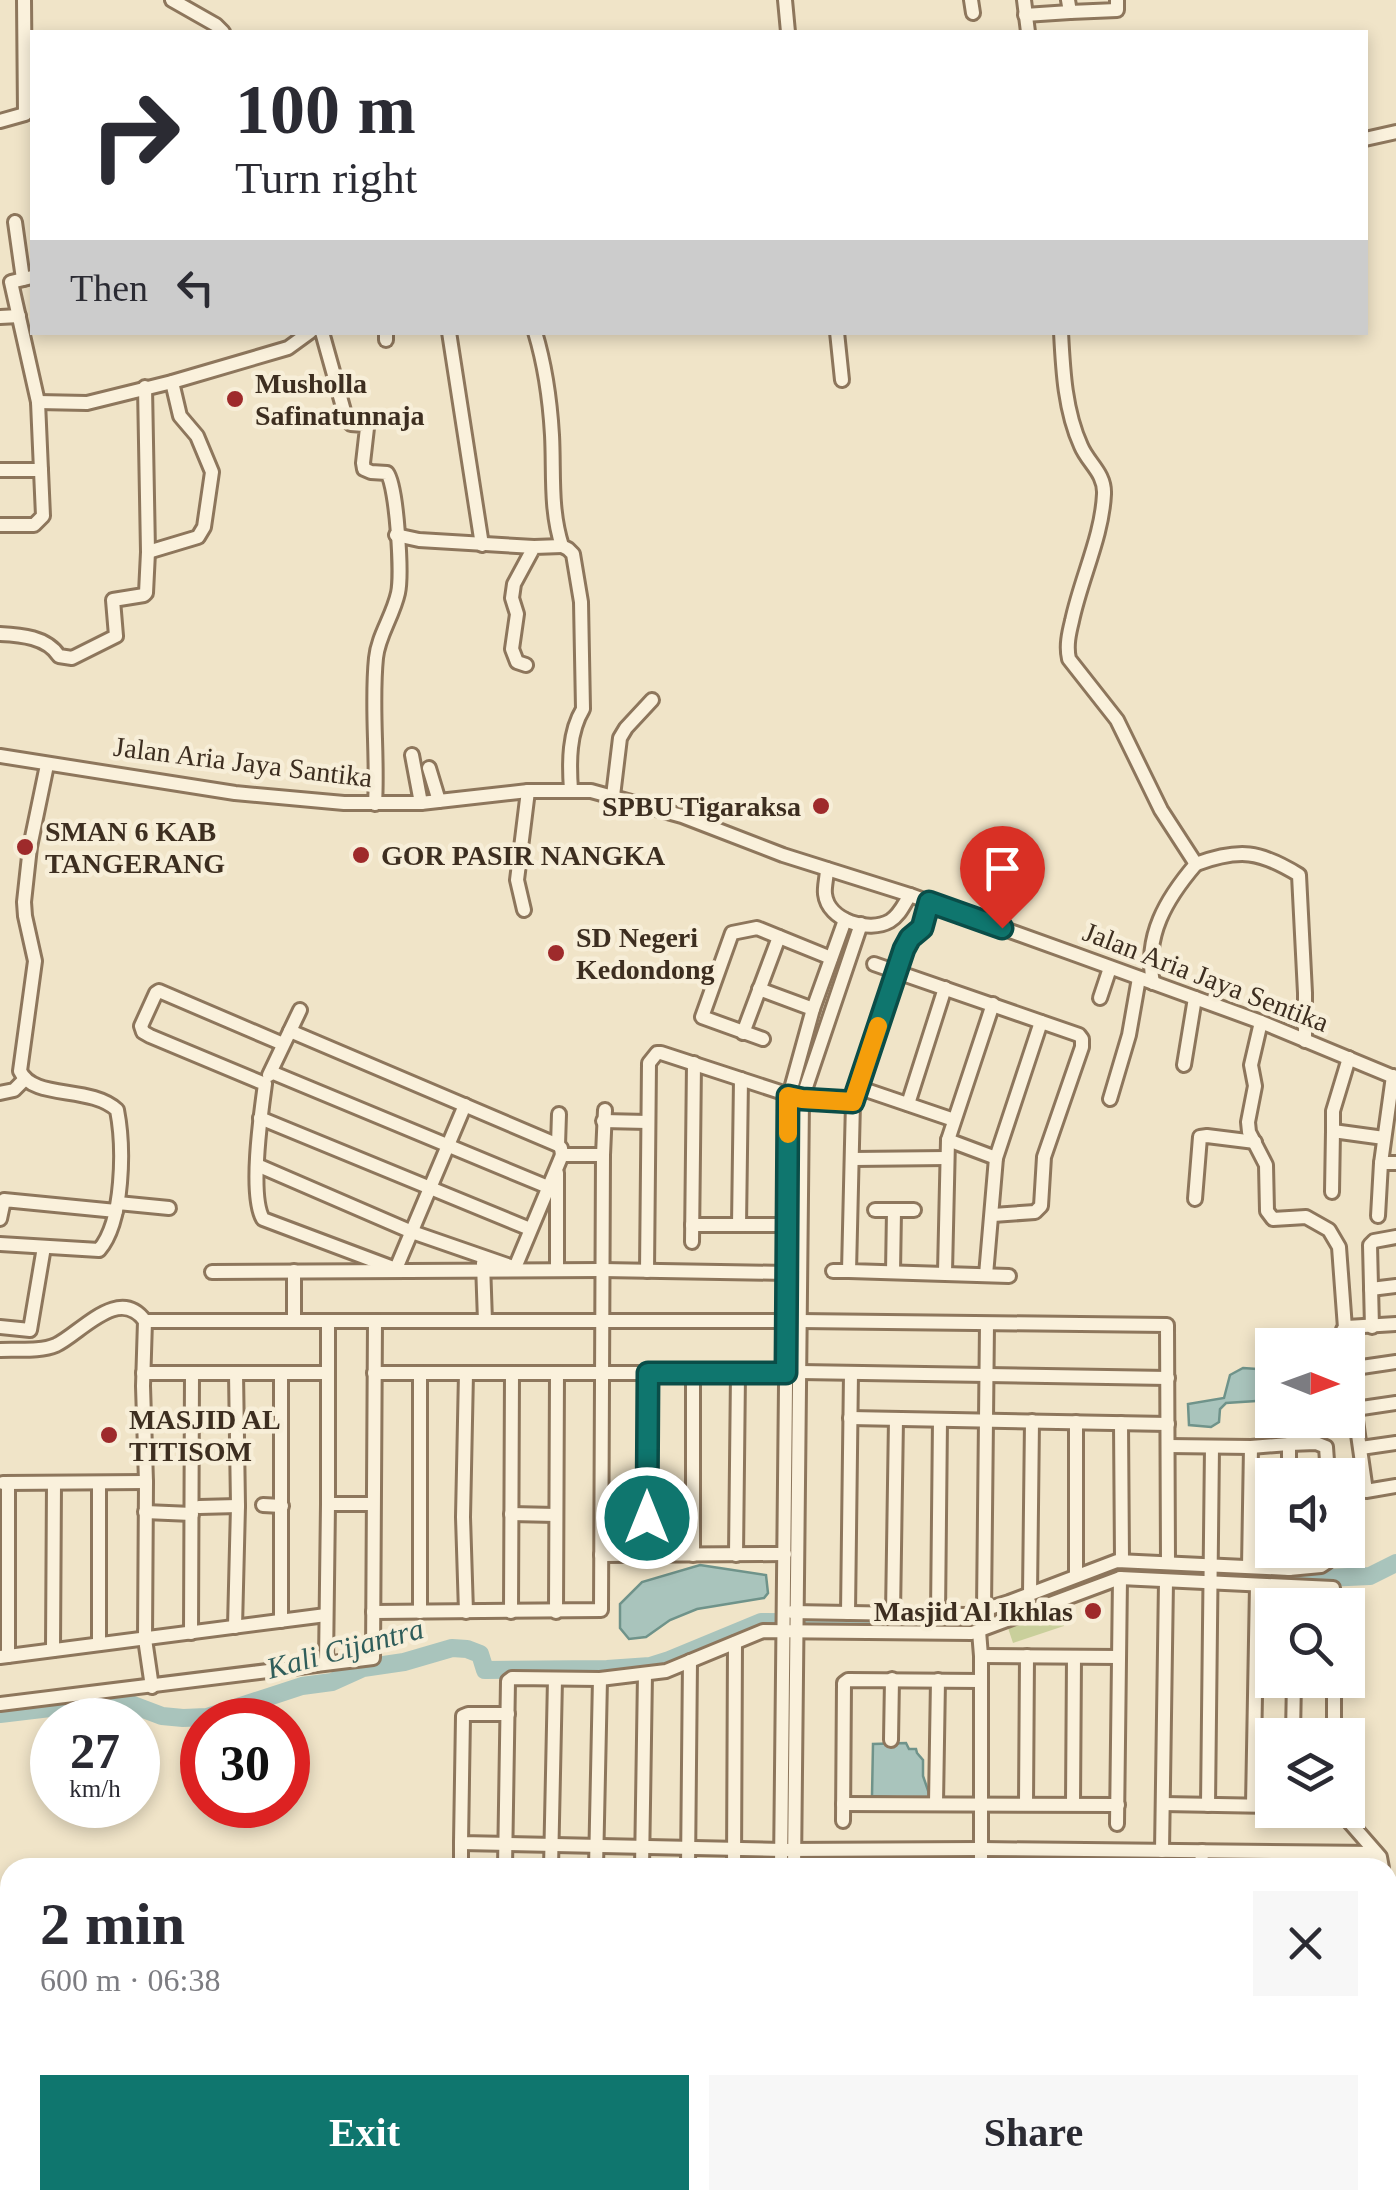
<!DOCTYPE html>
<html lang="en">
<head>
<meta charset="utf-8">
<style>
  :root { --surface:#fff; --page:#f7f7f7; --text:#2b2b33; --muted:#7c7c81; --accent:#0f766e }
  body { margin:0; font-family:Georgia,serif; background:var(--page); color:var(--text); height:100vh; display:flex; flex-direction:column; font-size:38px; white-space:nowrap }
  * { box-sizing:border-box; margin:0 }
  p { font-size:32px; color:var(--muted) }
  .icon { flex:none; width:55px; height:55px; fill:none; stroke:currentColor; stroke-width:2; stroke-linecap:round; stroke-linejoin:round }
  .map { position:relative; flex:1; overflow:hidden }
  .drawer { position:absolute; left:0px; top:1858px; width:1398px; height:352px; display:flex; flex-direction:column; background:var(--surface); border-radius:30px 30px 0 0; box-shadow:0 5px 15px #0003 }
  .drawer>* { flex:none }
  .top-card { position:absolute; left:30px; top:30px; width:1338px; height:305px; border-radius:0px; box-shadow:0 5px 15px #0003; background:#fff; color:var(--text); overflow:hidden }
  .needle { width:65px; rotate:91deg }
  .tools { position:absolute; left:1255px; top:1328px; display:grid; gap:20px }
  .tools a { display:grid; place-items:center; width:110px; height:110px; border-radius:0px; background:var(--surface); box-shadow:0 5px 15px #0003; font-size:50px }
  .speed { position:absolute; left:30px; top:1698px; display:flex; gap:20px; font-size:50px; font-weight:700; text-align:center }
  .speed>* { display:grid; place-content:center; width:130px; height:130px; border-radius:50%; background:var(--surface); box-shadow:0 5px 15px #0003; line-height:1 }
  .speed small { font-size:25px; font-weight:400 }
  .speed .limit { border:15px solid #d22; background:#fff; color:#111 }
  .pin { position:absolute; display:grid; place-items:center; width:85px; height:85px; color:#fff; margin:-102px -42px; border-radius:50% 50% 50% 0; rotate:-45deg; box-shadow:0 0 10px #0007 }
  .pin .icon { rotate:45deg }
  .me { position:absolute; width:110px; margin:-55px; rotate:0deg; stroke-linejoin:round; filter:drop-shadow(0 0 8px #0008) }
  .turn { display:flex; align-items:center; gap:35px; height:210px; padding:0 40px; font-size:45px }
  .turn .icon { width:130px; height:130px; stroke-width:2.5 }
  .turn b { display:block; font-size:70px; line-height:85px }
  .then { display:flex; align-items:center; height:95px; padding:0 40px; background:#0003; gap:20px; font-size:38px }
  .round { display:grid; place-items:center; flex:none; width:105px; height:105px; border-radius:0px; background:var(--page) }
  .headline { display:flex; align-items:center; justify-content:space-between; height:170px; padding:0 40px }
  h1 { font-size:60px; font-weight:800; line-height:75px }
  .primary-button { display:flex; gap:20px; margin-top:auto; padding:20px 40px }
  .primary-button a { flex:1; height:115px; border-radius:0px; background:var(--accent); color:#fff; font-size:40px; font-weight:800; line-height:115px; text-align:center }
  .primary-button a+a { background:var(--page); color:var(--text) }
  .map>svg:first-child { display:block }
  .green { fill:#c9cf9b }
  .water { fill:#a9c4bc; stroke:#6f938a; stroke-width:2.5 }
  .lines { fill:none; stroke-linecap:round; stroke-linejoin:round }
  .river { stroke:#a9c4bc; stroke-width:18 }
  .minor-casing { stroke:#8d765c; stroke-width:18 }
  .minor { stroke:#faf1dc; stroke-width:12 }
  .route-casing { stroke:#0a4d48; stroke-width:25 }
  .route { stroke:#0f766e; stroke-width:18 }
  .slow { stroke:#f59e0b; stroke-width:18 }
  .poi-dot { fill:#9e2a2b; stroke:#f7eed8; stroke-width:4 }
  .labels { text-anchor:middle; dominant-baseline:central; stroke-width:9; stroke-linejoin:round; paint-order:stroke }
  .poi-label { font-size:28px; font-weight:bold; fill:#3d2e20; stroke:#f7eed8; text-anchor:start }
  .street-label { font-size:28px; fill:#3d2e20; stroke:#f7eed8 }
  .water-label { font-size:30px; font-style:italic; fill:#2f5d5a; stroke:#f7eed8 }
</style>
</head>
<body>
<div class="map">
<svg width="1396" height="2209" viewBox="0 0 1396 2209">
  <rect width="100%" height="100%" fill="#f0e4c8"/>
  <path class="green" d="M1059,1607L1064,1626L1013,1643L1007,1625Z"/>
  <g class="water">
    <path d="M1243,1368L1272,1370V1400L1226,1403L1220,1409L1219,1422L1211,1427L1189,1425L1188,1404L1224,1398L1230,1375Z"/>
    <path d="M700,1565L766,1575L768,1593L764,1598L697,1609L670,1620L646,1637L629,1639L620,1628V1604L642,1582Z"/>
    <path d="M906,1743L909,1749H916L917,1753L923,1760V1776L931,1799L872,1796L873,1744Z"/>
  </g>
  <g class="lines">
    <path class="river" d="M0,1714L92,1703L107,1705L125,1702L162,1716L183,1718L207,1717L302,1686L332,1682L363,1668L404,1662L452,1648L467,1649L480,1654L485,1670L607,1669L650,1666L669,1660L761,1622L960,1623L1002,1614L1114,1569L1212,1575L1326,1578L1370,1576L1396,1563"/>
    <defs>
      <g id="minor">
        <path d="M172,0L216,25L223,32"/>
        <path d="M785,0L788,32"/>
        <path d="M971,0L973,13"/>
        <path d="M1024,0L1028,32"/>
        <path d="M1068,0L1070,12L1117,10V0"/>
        <path d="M1025,15L1070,12"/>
        <path d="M0,121L25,114L24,0"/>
        <path d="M1365,139L1396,132"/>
        <path d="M15,222L23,279"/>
        <path d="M0,317L19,316"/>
        <path d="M322,332L346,418L351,424L364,425L367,428L363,463L364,469L371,472L387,473C397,486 402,575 398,593C393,616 378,636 376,658C371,707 378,756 375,804"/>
        <path d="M386,332V340"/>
        <path d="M449,332L482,545"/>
        <path d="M535,332C545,365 550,401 552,435C554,472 550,509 562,546L568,549L573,554L581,602L583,709C569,732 569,762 571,790"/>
        <path d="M837,332L842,380"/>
        <path d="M1061,332C1063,371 1065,411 1081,446C1088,463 1105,473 1104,494C1102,537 1081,578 1072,621C1069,633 1066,646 1069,659L1117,720L1161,810L1196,864C1240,848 1260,851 1299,875L1305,993V1041"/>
        <path d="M38,402L87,403L172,382L288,348L310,332"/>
        <path d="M0,470H41"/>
        <path d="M0,525H34L43,516L38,402L11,282L32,277"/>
        <path d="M396,535L419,540L534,547"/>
        <path d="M148,552L198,537L204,527L212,472L197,436L180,416L172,382"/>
        <path d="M0,634C21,635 47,637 59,656L72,658L116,636L113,600L144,595L146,593L148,552L145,387"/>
        <path d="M526,665L517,662L512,649L517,614L512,598L514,584L534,547L562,546"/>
        <path d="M412,755L421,803"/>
        <path d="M0,756L235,793L344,803H421L528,791H591L682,816L783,855L910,895L1074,954L1261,1022L1396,1078"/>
        <path d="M429,768L439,801"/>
        <path d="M613,796L620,738L626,728L652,700"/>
        <path d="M827,869C827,877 824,887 825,894C828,921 869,933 890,921C900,915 904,904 910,895"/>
        <path d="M524,910L517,880L528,791"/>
        <path d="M874,964L897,972L910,938L922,928L929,902"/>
        <path d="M1153,983C1144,936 1166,899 1196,864"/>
        <path d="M759,989L813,1009"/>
        <path d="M1100,998L1110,968"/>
        <path d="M1261,1022L1251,1065L1255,1086L1248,1122L1249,1132L1266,1165L1267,1211L1273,1219L1306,1217L1329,1230L1339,1247L1345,1328"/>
        <path d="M290,1031L558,1145L561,1148L562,1155"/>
        <path d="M743,1033L779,937"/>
        <path d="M763,1039L702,1017L732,933L757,928L831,958"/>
        <path d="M283,1044L159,991L156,993L141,1026L143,1032L150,1036L265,1084C261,1113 249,1195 263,1219L396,1269"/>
        <path d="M1184,1065L1195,998"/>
        <path d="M271,1072L548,1187"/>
        <path d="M269,1075L300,1010"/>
        <path d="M1393,1076L1381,1163H1396"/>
        <path d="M857,1087L954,1120"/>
        <path d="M0,1093L14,1090L24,1080"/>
        <path d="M1110,1099L1129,1035L1139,978"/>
        <path d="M853,1102L897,972L1079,1035L1082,1039V1047L1044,1157L1041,1206L1035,1212L993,1215"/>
        <path d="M908,1104L945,988"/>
        <path d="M260,1118L530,1229"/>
        <path d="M603,1121L648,1122"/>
        <path d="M1333,1131V1111L1349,1058"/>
        <path d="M948,1140L996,1158"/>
        <path d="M558,1145L559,1114"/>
        <path d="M853,1159L947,1158"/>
        <path d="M257,1165L412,1232L513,1267"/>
        <path d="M1332,1192L1333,1131L1384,1138"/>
        <path d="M1195,1199L1200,1137L1207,1136L1255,1142"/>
        <path d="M118,1203L169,1208"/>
        <path d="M875,1210H914"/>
        <path d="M1378,1216L1381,1163"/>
        <path d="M0,1219L4,1200L116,1211"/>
        <path d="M692,1225H788"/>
        <path d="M739,1225L741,1079"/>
        <path d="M692,1242L694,1063"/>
        <path d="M0,1244L99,1250C124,1221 124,1146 117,1110C90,1085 33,1100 20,1071L35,961L25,916L24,902L30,847L47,765"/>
        <path d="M483,1263L485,1321"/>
        <path d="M514,1270L562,1155H603"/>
        <path d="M557,1270V1173"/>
        <path d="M294,1271V1321"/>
        <path d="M395,1271L465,1105"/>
        <path d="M647,1271L649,1063L657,1053H661L802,1099L853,1102L849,1271L1009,1276"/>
        <path d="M833,1271H849"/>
        <path d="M212,1272L602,1270L787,1273"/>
        <path d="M893,1272L894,1211"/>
        <path d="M945,1272L948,1140L993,1004"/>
        <path d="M986,1275L996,1158L1041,1022"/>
        <path d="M1371,1289L1396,1286"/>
        <path d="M0,1327L30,1330L44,1247"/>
        <path d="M1372,1327L1370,1245L1374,1241L1396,1237"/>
        <path d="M1345,1345L1343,1330L1347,1327L1396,1324"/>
        <path d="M0,1350C17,1349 40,1352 56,1345C81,1333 119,1285 145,1321"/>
        <path d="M1348,1364L1366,1491L1396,1486"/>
        <path d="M1348,1369L1396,1362"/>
        <path d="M800,1372L1168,1378"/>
        <path d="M143,1373H327"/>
        <path d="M281,1373V1621"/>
        <path d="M374,1373H786"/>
        <path d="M420,1373V1612"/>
        <path d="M1355,1409L1396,1403"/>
        <path d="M850,1418L1168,1424"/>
        <path d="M1121,1423L1122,1560"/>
        <path d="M1289,1444L1316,1443L1326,1447L1328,1475"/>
        <path d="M1168,1446L1251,1447L1289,1444V1475"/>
        <path d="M1361,1448L1396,1443"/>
        <path d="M3,1483L146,1482"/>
        <path d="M8,1483V1656"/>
        <path d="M328,1504H373"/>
        <path d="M263,1505L282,1506"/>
        <path d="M199,1507L238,1506"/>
        <path d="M145,1512L192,1514"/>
        <path d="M511,1514L556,1515"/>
        <path d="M601,1555L785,1554"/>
        <path d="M647,1555L648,1373"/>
        <path d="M693,1555V1373"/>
        <path d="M736,1555L738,1373"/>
        <path d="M1249,1567L1251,1447"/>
        <path d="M1289,1569L1321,1566L1327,1562V1550"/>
        <path d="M1076,1576V1422"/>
        <path d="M1030,1594L1032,1421"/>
        <path d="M1295,1605V1588"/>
        <path d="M984,1609L987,1324"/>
        <path d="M373,1612L601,1610L603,1155L605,1110"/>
        <path d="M466,1612L463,1517L466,1373"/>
        <path d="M511,1612L512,1373"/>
        <path d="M556,1612L557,1373"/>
        <path d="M792,1612L966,1615L1009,1602L1117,1561L1289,1569V1550"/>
        <path d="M848,1613L851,1373"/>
        <path d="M893,1614L896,1419"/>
        <path d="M938,1615L940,1420"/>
        <path d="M235,1627L238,1506L236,1373"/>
        <path d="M979,1631L981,1656V1868"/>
        <path d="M191,1633L192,1373"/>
        <path d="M99,1644V1483"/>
        <path d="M53,1650L54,1483"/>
        <path d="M981,1656L1119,1657"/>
        <path d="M0,1657L326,1615"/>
        <path d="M326,1663L328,1504V1321"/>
        <path d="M152,1687L145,1639L146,1482L143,1386L145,1321H800L1167,1325L1168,1563"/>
        <path d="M0,1704L373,1658L375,1321"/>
        <path d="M508,1714H468L463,1716L461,1843L782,1850L981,1849L1376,1853"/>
        <path d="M1293,1735L1294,1680"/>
        <path d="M1334,1735V1680"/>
        <path d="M891,1740L892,1679"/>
        <path d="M936,1803L938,1680"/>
        <path d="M843,1804L1118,1805"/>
        <path d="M1026,1804L1027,1656"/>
        <path d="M1073,1804L1074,1657"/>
        <path d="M1163,1804L1272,1806"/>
        <path d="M1208,1805L1212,1447"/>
        <path d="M1253,1805L1257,1586"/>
        <path d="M1339,1810L1380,1857L1382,1868"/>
        <path d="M843,1821L844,1683L848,1680L981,1681"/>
        <path d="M1117,1824L1120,1578"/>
        <path d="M1162,1851L1166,1581"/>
        <path d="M461,1868V1843"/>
        <path d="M505,1868L508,1681L512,1678L600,1679L666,1671L763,1631L972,1633L1120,1578L1333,1588L1334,1605"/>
        <path d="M551,1868L555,1679"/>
        <path d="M596,1868L600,1679"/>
        <path d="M642,1868L645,1674"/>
        <path d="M688,1868L690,1661"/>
        <path d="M734,1868L735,1643"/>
        <path d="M781,1868L789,1096L813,1009L845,920"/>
        <path d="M794,1868L802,1099L861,924"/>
        <path d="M1201,1868L1202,1851"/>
        <path d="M1388,1977H1396"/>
        <path d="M1388,2020H1396"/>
        <path d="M1077,2200L1078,2205L1141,2209"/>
        <path d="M465,2209L490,2200"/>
        <path d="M1161,2209L1165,2205L1164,2200"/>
      </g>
    </defs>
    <use href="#minor" class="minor-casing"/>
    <use href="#minor" class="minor"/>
  </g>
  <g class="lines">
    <defs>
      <path id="route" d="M647,1518L648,1373H786L788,1096L802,1099L853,1102L904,949L910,938L922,928L929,902L1002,928"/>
    </defs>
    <use href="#route" class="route-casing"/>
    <use href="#route" class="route"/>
    <path class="slow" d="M788,1134V1096L802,1099L853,1102L878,1026"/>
  </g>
  <g class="poi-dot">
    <circle cx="235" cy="399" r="10"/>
    <circle cx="821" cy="806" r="10"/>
    <circle cx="25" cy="847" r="10"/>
    <circle cx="361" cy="855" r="10"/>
    <circle cx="556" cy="953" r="10"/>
    <circle cx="109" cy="1435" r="10"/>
    <circle cx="1093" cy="1611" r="10"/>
  </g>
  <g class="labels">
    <g class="poi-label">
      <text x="255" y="383">Musholla<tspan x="255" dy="32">Safinatunnaja</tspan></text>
      <text x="801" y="806" text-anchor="end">SPBU Tigaraksa</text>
      <text x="45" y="831">SMAN 6 KAB<tspan x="45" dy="32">TANGERANG</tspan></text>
      <text x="381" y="855">GOR PASIR NANGKA</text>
      <text x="576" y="937">SD Negeri<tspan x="576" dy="32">Kedondong</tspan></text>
      <text x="129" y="1419">MASJID AL<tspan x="129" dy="32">TITISOM</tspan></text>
      <text x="1073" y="1611" text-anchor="end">Masjid Al Ikhlas</text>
    </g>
    <g class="street-label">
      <text transform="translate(243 762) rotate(7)">Jalan Aria Jaya Santika</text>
      <text transform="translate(1206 977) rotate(21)">Jalan Aria Jaya Sentika</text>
    </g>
    <g class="water-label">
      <text transform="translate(345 1648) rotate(-15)">Kali Cijantra</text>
    </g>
  </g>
</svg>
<div class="tools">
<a><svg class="needle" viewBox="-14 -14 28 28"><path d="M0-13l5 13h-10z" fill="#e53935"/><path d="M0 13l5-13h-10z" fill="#7c7c81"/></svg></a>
<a><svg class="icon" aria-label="sound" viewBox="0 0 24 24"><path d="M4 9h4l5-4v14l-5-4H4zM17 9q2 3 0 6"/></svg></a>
<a><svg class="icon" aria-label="search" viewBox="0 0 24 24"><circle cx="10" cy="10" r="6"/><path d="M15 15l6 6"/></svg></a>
<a><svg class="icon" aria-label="layers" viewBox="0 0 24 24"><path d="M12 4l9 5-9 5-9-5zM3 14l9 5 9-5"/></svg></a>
</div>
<div class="speed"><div>27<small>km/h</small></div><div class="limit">30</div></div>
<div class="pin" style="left:1002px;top:928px;background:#d93025"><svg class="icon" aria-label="arrive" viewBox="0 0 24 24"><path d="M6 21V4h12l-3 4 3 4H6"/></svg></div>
<svg class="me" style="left:647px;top:1518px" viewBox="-20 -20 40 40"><circle r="17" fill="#0f766e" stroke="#fff" stroke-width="3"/><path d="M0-11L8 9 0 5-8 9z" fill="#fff"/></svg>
<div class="top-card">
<div class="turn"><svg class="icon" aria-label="right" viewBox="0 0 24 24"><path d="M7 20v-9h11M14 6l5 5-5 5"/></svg><div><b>100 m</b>Turn right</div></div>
<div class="then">Then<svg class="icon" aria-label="left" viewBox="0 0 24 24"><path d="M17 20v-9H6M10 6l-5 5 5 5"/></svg></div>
</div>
<section class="drawer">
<div class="headline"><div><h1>2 min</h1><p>600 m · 06:38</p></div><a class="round"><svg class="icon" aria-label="close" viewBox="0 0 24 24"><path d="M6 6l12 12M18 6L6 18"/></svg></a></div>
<div class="primary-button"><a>Exit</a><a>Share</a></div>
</section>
</div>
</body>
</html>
